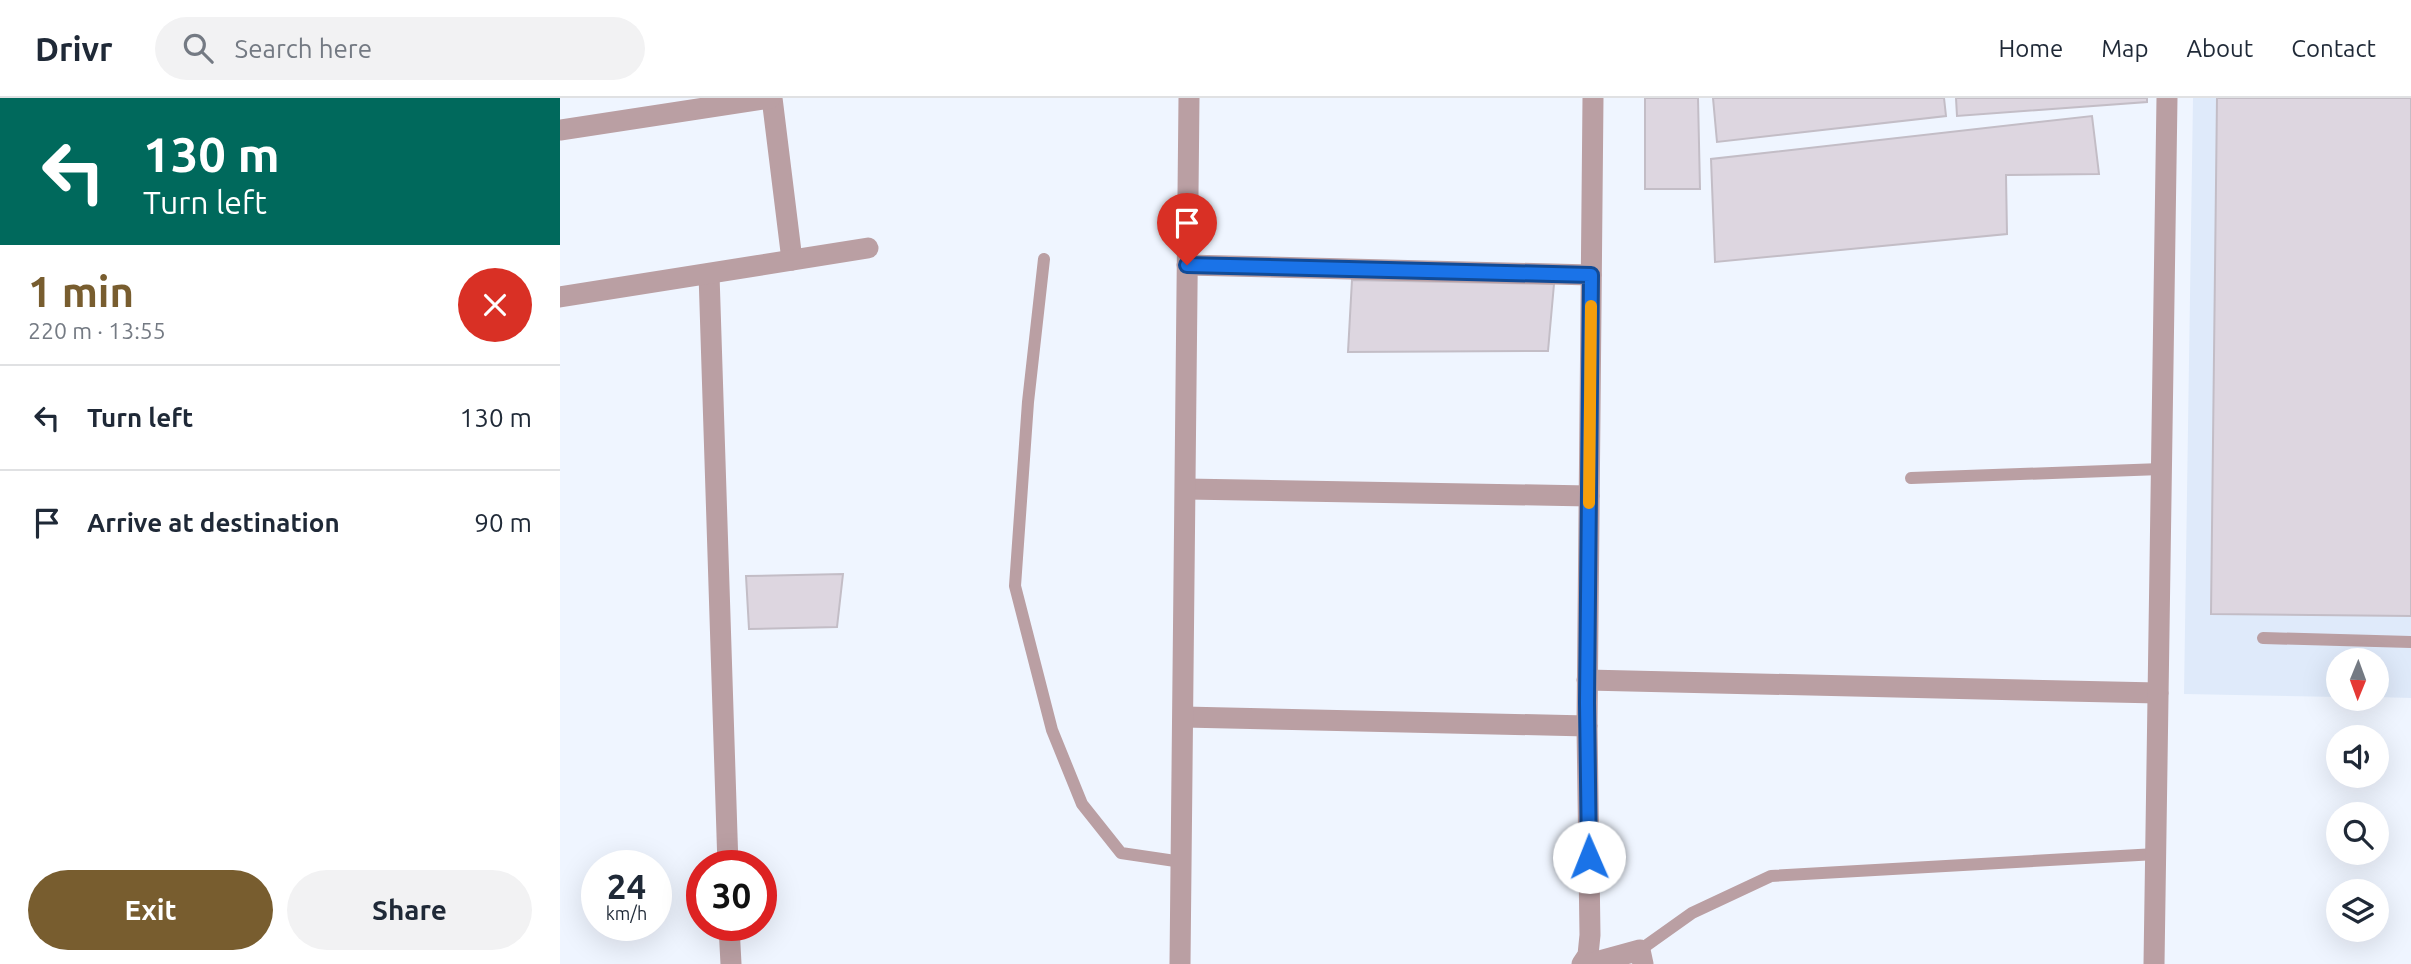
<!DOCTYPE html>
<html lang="en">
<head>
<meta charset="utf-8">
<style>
  :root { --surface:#fff; --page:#f2f2f3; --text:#1f2937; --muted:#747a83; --line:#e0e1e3; --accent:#785d2f }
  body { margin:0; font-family:Ubuntu,sans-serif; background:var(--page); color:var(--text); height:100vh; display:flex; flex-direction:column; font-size:26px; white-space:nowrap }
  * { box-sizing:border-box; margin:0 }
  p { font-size:23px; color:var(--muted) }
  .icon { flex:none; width:38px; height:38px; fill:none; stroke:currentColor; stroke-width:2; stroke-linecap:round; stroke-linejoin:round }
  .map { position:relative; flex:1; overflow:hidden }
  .side { display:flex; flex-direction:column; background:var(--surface); width:560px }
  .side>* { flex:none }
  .top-card { background:#00695c; color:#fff; overflow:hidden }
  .needle { width:46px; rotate:181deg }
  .tools { position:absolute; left:1766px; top:550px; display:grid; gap:14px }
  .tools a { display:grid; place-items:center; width:63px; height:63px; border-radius:50%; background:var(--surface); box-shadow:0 7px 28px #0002; font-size:35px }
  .speed { position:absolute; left:21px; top:752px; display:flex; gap:14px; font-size:35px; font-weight:700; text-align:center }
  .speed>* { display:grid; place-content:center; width:91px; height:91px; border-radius:50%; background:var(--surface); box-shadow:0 7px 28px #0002; line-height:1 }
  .speed small { font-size:18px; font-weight:400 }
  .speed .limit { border:10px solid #d22; background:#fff; color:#111 }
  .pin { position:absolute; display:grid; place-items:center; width:60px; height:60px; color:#fff; margin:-72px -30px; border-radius:50% 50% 50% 0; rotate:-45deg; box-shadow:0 0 7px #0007 }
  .pin .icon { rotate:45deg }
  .me { position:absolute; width:77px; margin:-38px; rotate:359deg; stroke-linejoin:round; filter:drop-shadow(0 0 5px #0008) }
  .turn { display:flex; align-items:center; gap:24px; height:147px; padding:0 28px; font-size:32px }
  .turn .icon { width:91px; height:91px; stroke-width:2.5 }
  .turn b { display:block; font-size:49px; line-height:60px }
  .round { display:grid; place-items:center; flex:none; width:74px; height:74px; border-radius:37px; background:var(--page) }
  .headline { display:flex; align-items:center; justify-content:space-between; height:119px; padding:0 28px }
  h1 { font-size:42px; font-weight:700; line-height:52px; color:var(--accent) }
  .action { display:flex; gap:14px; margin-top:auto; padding:14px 28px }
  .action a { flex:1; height:80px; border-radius:42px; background:var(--accent); color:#fff; font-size:28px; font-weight:700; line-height:80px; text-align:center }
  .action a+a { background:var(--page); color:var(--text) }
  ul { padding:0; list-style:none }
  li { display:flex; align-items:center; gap:21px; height:105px; padding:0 28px; border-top:2px solid var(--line) }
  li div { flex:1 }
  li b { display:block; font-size:26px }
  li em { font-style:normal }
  header { display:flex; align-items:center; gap:42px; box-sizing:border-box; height:98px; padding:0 35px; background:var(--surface); border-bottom:2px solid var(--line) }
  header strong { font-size:33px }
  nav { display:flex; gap:38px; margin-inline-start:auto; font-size:24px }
  .search { width:490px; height:63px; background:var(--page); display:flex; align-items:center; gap:18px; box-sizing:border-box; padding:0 24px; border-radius:38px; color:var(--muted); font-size:26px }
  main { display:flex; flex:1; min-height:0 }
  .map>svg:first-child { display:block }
  .built { fill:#dfeafa }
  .building { fill:#ddd6e0; stroke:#c3bdc6; stroke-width:2 }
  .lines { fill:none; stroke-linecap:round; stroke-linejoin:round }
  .lane { stroke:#ba9fa3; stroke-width:12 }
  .street { stroke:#ba9fa3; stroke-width:21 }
  .route-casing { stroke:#114b97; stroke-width:18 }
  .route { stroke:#1a73e8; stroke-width:12 }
  .slow { stroke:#f59e0b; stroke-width:12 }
</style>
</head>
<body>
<header>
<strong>Drivr</strong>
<div class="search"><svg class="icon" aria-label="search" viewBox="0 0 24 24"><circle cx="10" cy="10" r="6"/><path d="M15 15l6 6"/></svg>Search here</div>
<nav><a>Home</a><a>Map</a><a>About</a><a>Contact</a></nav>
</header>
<main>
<section class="side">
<div class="top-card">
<div class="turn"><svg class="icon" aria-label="left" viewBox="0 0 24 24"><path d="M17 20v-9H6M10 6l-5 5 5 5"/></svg><div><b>130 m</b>Turn left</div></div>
</div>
<div class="headline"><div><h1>1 min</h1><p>220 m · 13:55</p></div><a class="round" style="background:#d93025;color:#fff"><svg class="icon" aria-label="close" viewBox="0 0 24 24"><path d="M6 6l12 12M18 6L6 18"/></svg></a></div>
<ul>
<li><svg class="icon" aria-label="left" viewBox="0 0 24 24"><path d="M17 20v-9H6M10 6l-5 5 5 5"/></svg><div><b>Turn left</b></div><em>130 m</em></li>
<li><svg class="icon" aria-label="arrive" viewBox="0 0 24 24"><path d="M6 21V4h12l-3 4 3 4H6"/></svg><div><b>Arrive at destination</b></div><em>90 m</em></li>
</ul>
<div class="action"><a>Exit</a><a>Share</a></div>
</section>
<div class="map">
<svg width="1851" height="866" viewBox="0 0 1851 866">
  <rect width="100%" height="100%" fill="#eff5ff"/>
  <path class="built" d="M1633,0H1851V600L1817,599L1816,562H1778V599L1624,596Z"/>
  <g class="building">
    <path d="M1085,0H1138L1140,91H1085Z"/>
    <path d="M1153,0H1384L1386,18L1157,44Z"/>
    <path d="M1396,0H1587V4L1397,18Z"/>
    <path d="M1657,0H1851V518L1651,516Z"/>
    <path d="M1532,18L1539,76L1446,77L1447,136L1155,164L1151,61Z"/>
    <path d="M792,182L994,186L988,253L788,254Z"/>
    <path d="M283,476L277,529L189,531L186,478Z"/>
  </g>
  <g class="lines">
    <g class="lane">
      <path d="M484,161L468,304L455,488L492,632L522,706L561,755L622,764"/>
      <path d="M1351,380L1601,371"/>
      <path d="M1703,540L1851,544"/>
      <path d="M1080,852L1132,815L1211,778L1596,756"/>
    </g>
    <g class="street">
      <path d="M212,0L232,162"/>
      <path d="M0,32L210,0"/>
      <path d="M627,167L1031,177"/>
      <path d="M149,176L168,768"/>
      <path d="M0,199L308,150"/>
      <path d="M626,391L1029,398"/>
      <path d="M1027,582L1598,595"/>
      <path d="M624,619L1027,628"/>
      <path d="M169,828L171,866"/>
      <path d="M620,866L629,0"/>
      <path d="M1022,866L1028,857L1030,837L1027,628L1033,0"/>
      <path d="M1029,866L1080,852L1083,866"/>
      <path d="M1594,866L1607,0"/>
    </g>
  </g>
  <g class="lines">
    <defs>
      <path id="route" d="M627,167L1031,177L1027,605L1029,759"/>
    </defs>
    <use href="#route" class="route-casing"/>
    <use href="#route" class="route"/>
    <path class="slow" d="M1029,405L1031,208"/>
  </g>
</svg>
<div class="tools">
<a><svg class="needle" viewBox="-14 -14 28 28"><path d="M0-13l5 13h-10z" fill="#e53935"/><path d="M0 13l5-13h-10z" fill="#747a83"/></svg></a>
<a><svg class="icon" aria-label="sound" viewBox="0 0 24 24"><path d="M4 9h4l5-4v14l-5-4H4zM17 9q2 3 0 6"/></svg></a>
<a><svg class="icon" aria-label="search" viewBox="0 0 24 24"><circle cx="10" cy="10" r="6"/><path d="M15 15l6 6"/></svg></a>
<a><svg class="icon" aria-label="layers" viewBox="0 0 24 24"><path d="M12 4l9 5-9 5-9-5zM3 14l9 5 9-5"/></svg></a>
</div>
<div class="speed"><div>24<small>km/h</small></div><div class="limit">30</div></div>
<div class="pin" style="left:627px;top:167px;background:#d93025"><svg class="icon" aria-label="arrive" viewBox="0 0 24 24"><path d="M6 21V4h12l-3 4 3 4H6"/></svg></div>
<svg class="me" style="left:1029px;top:759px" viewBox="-20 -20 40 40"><circle r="19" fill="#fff"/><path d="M0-13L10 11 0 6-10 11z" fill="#1a73e8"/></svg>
</div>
</main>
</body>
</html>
